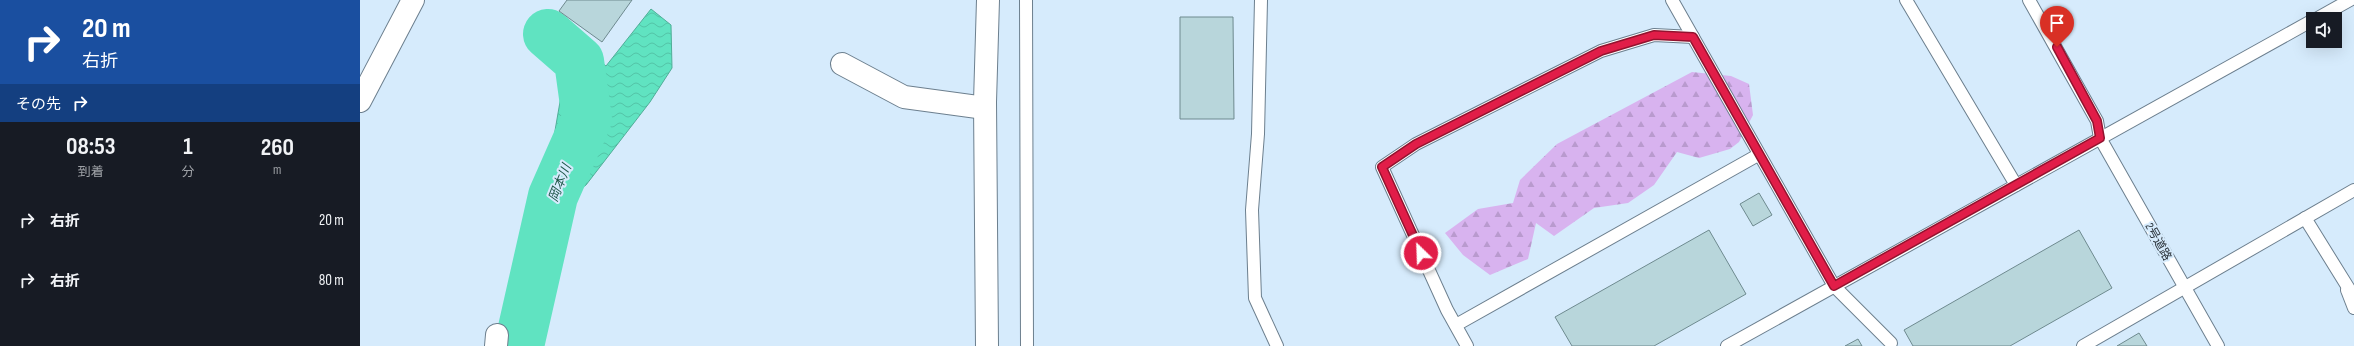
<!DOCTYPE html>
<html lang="ja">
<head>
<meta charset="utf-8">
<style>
  :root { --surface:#171b24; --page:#242831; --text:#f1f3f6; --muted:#9ea1a6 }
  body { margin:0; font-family:"Sofia Sans Condensed","Noto Sans JP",sans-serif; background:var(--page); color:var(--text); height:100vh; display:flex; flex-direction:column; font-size:15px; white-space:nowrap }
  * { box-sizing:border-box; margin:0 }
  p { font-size:13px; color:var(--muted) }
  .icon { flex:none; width:22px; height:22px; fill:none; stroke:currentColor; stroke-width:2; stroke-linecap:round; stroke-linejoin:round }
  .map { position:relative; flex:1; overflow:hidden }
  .drawer { display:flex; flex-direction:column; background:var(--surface); width:360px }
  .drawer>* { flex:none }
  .banner { background:#1a4fa0; color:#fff; overflow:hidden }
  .controls { position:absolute; left:1946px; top:12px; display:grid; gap:8px }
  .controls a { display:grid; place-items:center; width:36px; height:36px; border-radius:0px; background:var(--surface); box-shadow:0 4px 16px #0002; font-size:20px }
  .pin { position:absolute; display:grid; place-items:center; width:34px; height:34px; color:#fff; margin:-41px -17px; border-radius:50% 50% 50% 0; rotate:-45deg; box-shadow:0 0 4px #0007 }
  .pin .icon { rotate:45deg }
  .me { position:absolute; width:44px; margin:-22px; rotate:336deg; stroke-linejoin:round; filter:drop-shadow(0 0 3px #0008) }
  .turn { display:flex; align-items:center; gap:14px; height:84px; padding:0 16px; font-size:18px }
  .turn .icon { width:52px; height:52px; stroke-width:2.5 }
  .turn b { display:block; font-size:28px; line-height:34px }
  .then { display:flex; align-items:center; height:38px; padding:0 16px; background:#0003; gap:8px; font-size:15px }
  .eta { display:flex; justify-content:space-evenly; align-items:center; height:68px; text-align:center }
  .eta b { font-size:24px; font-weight:700; line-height:28px }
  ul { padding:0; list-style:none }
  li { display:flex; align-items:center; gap:12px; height:60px; padding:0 16px }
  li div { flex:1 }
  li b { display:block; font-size:15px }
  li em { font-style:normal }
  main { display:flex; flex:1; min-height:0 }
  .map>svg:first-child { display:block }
  .forest { fill:url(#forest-firs) }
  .water { fill:url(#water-waves); stroke:#50ae98 }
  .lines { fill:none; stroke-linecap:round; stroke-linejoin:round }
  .river { stroke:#60e3c1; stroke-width:50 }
  .building { fill:#b8d6db; stroke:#6e8a8f }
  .service-casing { stroke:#6c7f8e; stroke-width:14 }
  .minor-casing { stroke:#6c7f8e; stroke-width:24 }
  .service { stroke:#fff; stroke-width:12 }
  .minor { stroke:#fff; stroke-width:22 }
  .route-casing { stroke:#92132f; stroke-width:10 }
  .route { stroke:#e11d48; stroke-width:7 }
  .labels { text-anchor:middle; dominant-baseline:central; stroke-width:4; stroke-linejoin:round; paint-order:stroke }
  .street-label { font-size:12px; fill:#293138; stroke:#d6ebfc }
  .water-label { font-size:13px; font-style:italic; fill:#1d5446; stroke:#d6ebfc }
</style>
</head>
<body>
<main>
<section class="drawer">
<div class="banner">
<div class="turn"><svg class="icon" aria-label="right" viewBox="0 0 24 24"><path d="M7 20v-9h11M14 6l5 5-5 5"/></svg><div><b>20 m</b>右折</div></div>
<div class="then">その先<svg class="icon" aria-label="right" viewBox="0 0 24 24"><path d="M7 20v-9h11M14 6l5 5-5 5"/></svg></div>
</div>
<div class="eta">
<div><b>08:53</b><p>到着</p></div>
<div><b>1</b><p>分</p></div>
<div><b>260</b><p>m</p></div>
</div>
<ul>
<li><svg class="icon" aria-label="right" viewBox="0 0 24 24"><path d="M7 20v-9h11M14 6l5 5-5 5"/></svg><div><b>右折</b></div><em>20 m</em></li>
<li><svg class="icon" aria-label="right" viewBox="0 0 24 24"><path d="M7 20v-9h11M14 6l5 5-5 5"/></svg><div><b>右折</b></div><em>80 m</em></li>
</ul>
</section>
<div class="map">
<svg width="1994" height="346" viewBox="0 0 1994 346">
  <defs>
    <pattern id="forest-firs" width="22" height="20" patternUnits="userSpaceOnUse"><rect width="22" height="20" fill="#d8b3ef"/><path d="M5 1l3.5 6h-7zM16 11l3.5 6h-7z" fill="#b99ace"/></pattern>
    <pattern id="water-waves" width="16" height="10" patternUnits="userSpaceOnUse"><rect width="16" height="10" fill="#60e3c1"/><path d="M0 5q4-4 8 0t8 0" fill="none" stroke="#53c3a7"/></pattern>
  </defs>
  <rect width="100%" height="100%" fill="#d6ebfc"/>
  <path class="forest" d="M1332,72L1371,76L1389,84L1393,115L1379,142L1370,149L1339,158L1317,152L1294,185L1268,203L1234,208L1194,236L1176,223L1168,259L1130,275L1103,255L1085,233L1118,209L1153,203L1160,180L1197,144Z"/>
  <path class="water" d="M291,9L311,25L312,68L290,102L226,185L198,205L183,200L201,96L199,58L181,44L193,26L246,66Z"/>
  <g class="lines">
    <path class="river" d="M159,346L193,196L227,119L219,61L188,34"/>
  </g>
  <g class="building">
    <path d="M207,0H272L242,42L199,11Z"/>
    <path d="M820,17H873L874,119H820Z"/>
    <path d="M1399,193L1412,215L1393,226L1380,204Z"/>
    <path d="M1349,230L1386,294L1294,346H1212L1195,317Z"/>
    <path d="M1719,230L1752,288L1650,346H1553L1544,330Z"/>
    <path d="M1779,333L1787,346H1757Z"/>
    <path d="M1498,339L1502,346H1485Z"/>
  </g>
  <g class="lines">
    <defs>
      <g id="service">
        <path d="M666,0L667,346"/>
        <path d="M901,0L898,134L892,210L895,298L917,346"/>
        <path d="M1312,0L1474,286L1531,343"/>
        <path d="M1546,0L1656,185"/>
        <path d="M1669,0L1737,121L1740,138L1858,346"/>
        <path d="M1956,19L1990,0"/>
        <path d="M1945,218L1994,297"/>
        <path d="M1987,290L1994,308"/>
        <path d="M1096,325L1398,155"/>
        <path d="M1107,346L1087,310L1022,167L1056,144L1241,51L1294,35L1333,37"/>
        <path d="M1367,346L1953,20"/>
        <path d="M1723,346L1994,190"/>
      </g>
      <g id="minor">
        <path d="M482,64L544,97L625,108"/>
        <path d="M0,101L53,0"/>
        <path d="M136,346L137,335"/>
        <path d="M627,346L625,102L628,0"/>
      </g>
    </defs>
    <use href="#service" class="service-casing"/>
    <use href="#minor" class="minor-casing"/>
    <use href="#service" class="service"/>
    <use href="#minor" class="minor"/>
  </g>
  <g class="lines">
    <defs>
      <path id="route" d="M1061,253L1022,167L1056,144L1241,51L1294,35L1333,37L1474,286L1740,138L1737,121L1697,47"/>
    </defs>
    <use href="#route" class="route-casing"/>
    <use href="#route" class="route"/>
  </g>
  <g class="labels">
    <g class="street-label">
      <text transform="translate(1798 242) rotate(61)">2号道路</text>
    </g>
    <g class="water-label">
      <text transform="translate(200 183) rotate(-68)">岡本川</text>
    </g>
  </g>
</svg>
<div class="controls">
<a><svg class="icon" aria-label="sound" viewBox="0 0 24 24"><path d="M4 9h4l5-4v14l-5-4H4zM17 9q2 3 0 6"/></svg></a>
</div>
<div class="pin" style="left:1697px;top:47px;background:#d93025"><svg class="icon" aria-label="arrive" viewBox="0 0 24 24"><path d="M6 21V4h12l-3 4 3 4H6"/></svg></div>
<svg class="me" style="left:1061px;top:253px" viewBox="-20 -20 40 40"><circle r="17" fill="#e11d48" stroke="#fff" stroke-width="3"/><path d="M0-11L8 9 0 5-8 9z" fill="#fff"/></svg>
</div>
</main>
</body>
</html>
